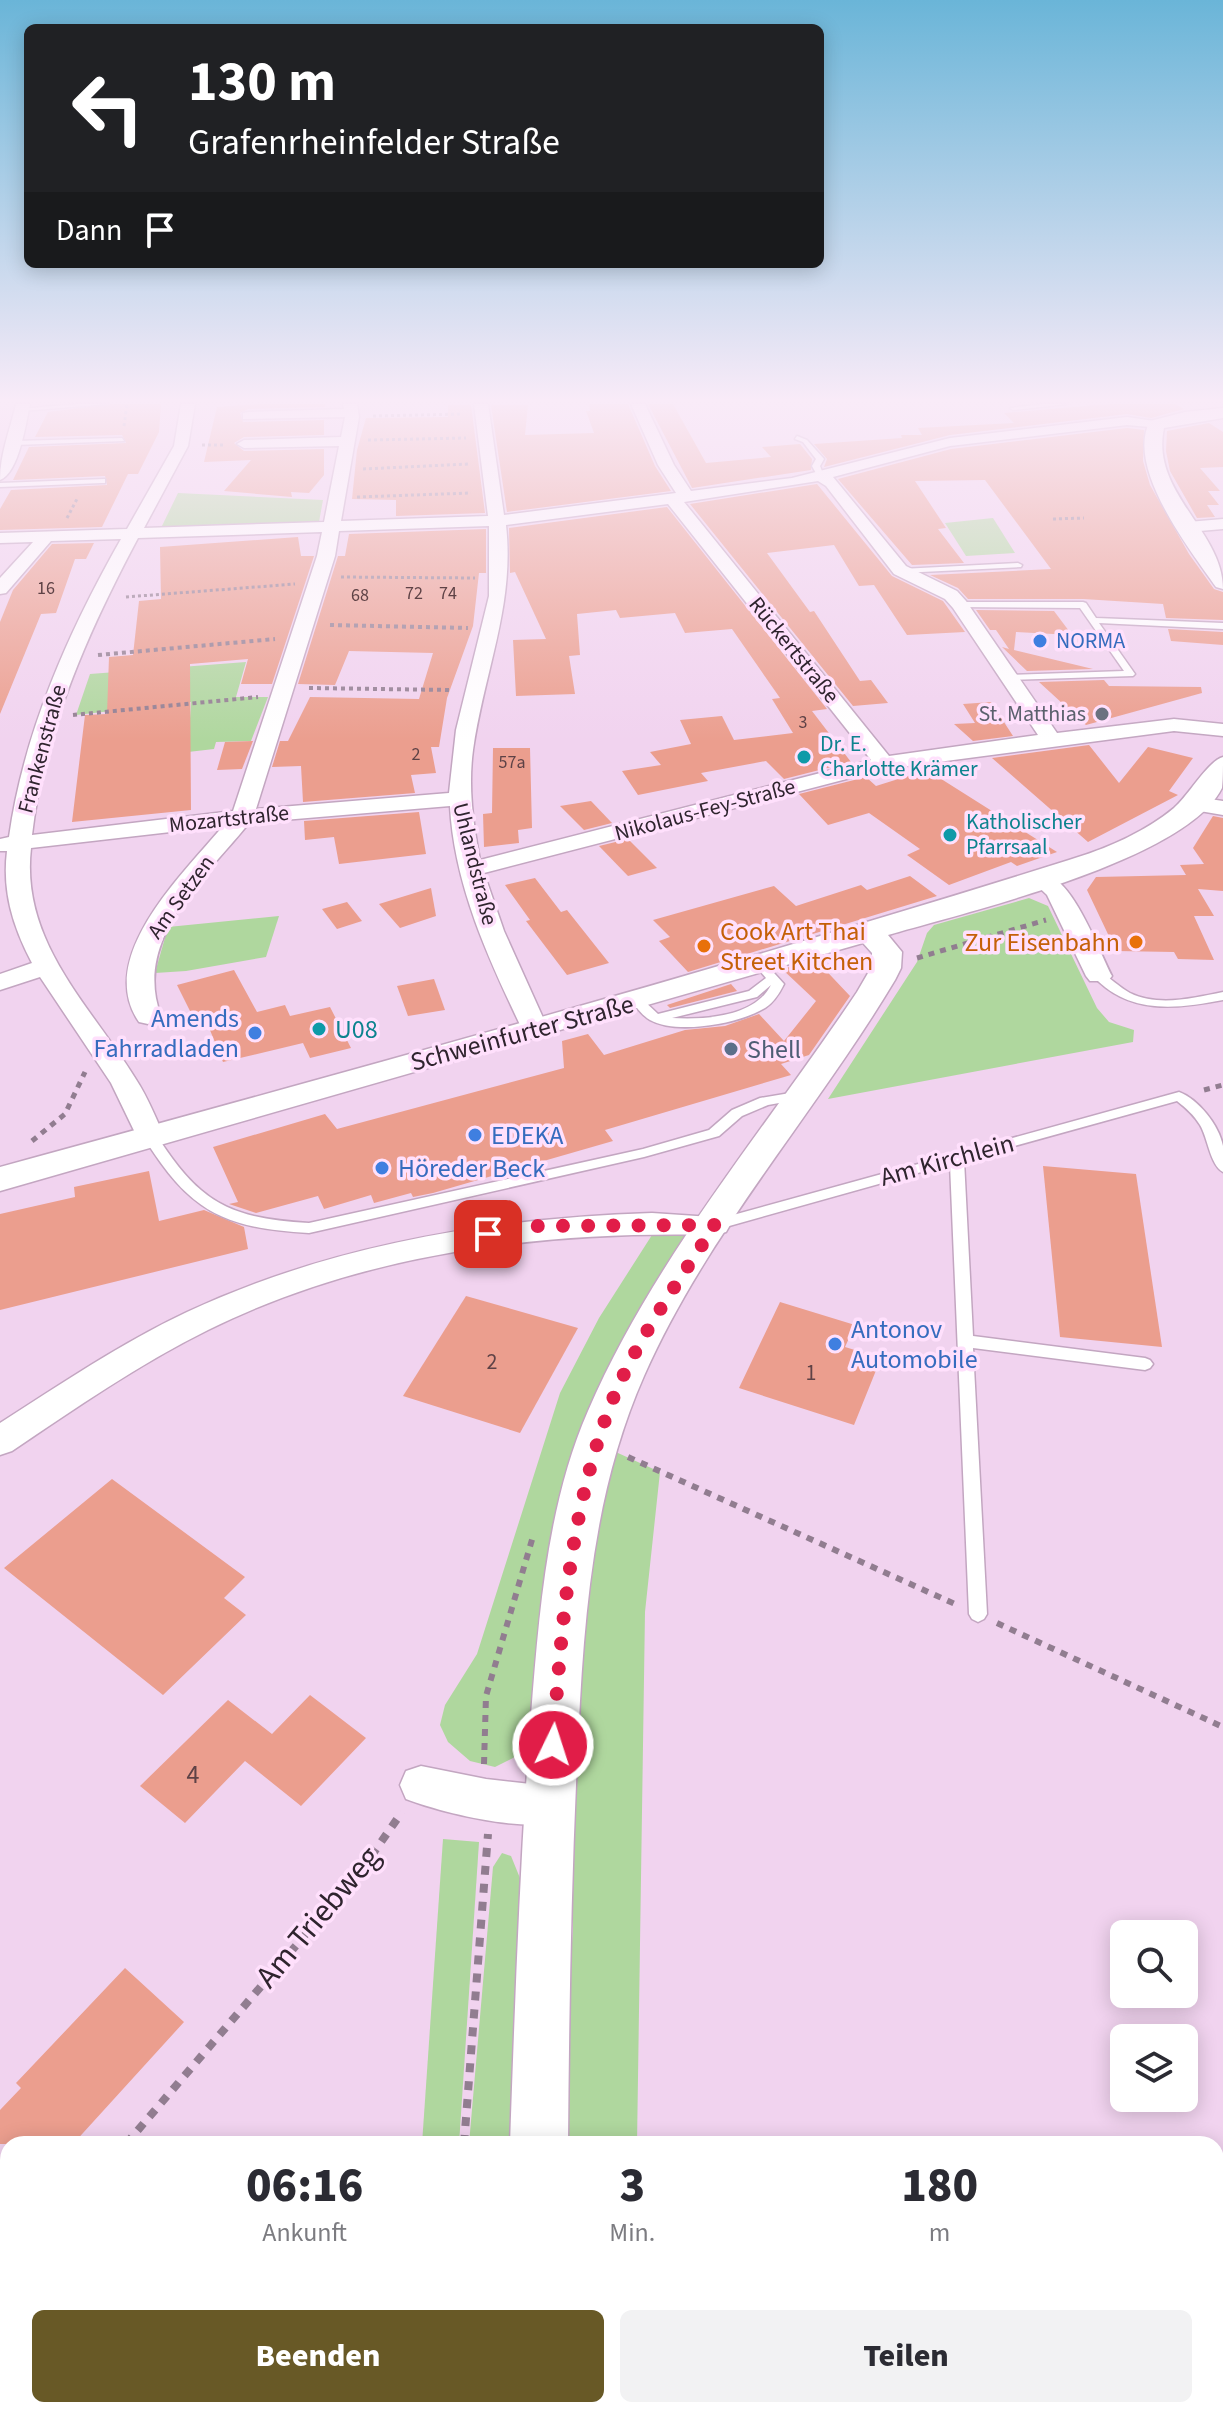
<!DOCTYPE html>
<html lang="de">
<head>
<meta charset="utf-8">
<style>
  :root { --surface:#fff; --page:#f2f2f3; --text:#2b2b33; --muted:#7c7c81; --accent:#685926 }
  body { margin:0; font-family:"Source Sans 3",sans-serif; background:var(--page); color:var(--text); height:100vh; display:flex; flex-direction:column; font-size:30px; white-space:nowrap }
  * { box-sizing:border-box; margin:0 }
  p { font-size:26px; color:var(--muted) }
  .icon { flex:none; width:44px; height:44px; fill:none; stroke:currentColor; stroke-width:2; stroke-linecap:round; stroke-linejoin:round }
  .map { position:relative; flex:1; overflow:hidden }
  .side { position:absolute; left:0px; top:2136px; width:1224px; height:282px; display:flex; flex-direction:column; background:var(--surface); border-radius:24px 24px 0 0; box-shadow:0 4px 20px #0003 }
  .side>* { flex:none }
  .guide { position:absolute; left:24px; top:24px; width:800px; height:244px; border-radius:12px; box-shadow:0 4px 20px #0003; background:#202124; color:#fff; overflow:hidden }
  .buttons { position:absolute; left:1110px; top:1920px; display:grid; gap:16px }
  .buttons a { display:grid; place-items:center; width:88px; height:88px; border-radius:12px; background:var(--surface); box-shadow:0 4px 20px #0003; font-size:40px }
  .pin { position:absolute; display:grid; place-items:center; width:68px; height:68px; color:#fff; margin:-34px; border-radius:16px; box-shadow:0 4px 12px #0006 }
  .me { position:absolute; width:88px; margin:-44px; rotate:4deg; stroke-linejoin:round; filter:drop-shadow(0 0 6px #0008) }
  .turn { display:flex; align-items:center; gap:28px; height:168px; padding:0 32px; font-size:36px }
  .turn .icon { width:104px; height:104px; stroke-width:2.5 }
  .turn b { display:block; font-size:56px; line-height:68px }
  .then { display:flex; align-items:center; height:76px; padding:0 32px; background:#0003; gap:16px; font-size:30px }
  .eta { display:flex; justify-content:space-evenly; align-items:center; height:136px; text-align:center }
  .eta b { font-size:48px; font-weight:800; line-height:56px }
  .button { display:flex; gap:16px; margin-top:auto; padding:16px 32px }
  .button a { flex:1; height:92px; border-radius:12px; background:var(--accent); color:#fff; font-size:32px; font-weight:800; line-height:92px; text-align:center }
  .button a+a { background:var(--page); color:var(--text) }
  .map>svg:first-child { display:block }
  .green { fill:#afd79e }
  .building { fill:#eb9e8e }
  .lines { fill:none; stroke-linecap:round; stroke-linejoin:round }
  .service-casing { stroke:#c3a6c1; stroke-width:3 }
  .minor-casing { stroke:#c3a6c1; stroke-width:3 }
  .tertiary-casing { stroke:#c3a6c1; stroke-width:3 }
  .path-far4 { stroke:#917d90; stroke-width:3; stroke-dasharray:3 3; stroke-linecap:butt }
  .path-far3 { stroke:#917d90; stroke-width:4; stroke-dasharray:4 4; stroke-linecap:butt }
  .path-far2 { stroke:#917d90; stroke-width:5; stroke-dasharray:6 6; stroke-linecap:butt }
  .path-far1 { stroke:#917d90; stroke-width:6; stroke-dasharray:7 7; stroke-linecap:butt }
  .path { stroke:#917d90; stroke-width:8; stroke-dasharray:9 9; stroke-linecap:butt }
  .service { fill:#fff; fill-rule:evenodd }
  .minor { fill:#fff; fill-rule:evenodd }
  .tertiary { fill:#fff; fill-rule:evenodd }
  .route { stroke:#e11d48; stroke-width:14; stroke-dasharray:0 25.2 }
  .shop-dot { fill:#3f7fe0; stroke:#ffe0fc; stroke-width:3 }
  .worship-dot { fill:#6b7280; stroke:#ffe0fc; stroke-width:3 }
  .culture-dot { fill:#0f9aa8; stroke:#ffe0fc; stroke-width:3 }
  .food-dot { fill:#e8710a; stroke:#ffe0fc; stroke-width:3 }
  .service-dot { fill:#5c6f8a; stroke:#ffe0fc; stroke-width:3 }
  .labels { text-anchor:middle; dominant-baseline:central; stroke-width:7; stroke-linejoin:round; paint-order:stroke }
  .far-number-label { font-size:18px; fill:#5e4246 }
  .far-shop-label { font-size:22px; fill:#366cbe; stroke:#ffe0fc; text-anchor:start }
  .far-street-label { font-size:22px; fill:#2f242e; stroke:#ffe0fc }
  .far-worship-label { font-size:22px; fill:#5b616d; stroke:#ffe0fc; text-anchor:end }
  .far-culture-label { font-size:22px; fill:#0d838f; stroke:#ffe0fc; text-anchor:start }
  .number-label { font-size:22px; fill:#5e4246 }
  .food-label { font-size:26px; fill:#c56008; stroke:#ffe0fc; text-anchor:start }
  .shop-label { font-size:26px; fill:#366cbe; stroke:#ffe0fc; text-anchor:start }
  .culture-label { font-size:26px; fill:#0d838f; stroke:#ffe0fc; text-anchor:start }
  .street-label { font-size:26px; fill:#2f242e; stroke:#ffe0fc }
  .service-label { font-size:26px; fill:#4e5e75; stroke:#ffe0fc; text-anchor:start }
  .near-number-label { font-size:26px; fill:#5e4246 }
  .near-street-label { font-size:32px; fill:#2f242e; stroke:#ffe0fc }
</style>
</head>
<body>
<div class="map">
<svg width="1223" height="2417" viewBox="0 0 1223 2417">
  <rect width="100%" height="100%" fill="#f1d3ef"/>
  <g class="green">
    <path d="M178,493L323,500L319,522L161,528Z"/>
    <path d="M993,518L1015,553L966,556L945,523Z"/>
    <path d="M246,662L236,697H268L251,741L216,742L214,749L188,752L191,702L76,715L90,674Z"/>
    <path d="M1029,898L1048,906L1097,1008L1109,1022L1134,1030L1133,1042L828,1099L917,962L927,933L934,925Z"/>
    <path d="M279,916L266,957L186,971L155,973L168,927Z"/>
    <path d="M659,1224L713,1225L598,1444L660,1472L645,1612L637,2144H557L573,1929V1801L584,1632L593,1570L584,1496L534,1738L513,1758L495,1767L470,1761L448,1742L440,1725L445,1705L477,1654L560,1393L599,1318Z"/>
    <path d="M443,1839L479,1842L459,2144H422Z"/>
    <path d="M502,1853L511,1856L524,1888L527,2144H469L493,1867Z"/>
  </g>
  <g class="building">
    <path d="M111,404H161L159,432L138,474H128L102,527L0,530V509L11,490L107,485L105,476L13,480L29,447L126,443L122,435L35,437L48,412Z"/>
    <path d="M259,404H325V407L248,409L240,413L243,422L324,420V435L244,437L234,443L244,451L324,449V475L309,493L291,492L292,497L224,491L251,460L204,462L217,407Z"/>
    <path d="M589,404H628L655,466L671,491L507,512L491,405H528L525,435L594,433L586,411H590Z"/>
    <path d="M648,404H673L706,463L771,457L762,447L800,444L812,459L811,470L692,488Z"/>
    <path d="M1109,404H1175L1184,409L1151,418L1127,414L950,435L824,467L827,459L814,444L902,438L901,435H922L918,428L1014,423L1004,413Z"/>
    <path d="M448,405H471L485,513L396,516V500L352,499L357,450L366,418L448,417Z"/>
    <path d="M1209,423L1223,432V467L1200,468L1220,491H1208L1219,505H1207L1215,517L1197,518L1170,471L1166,451L1167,431Z"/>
    <path d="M1127,428L1144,430L1143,461L1150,485L1189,554L1214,589L1223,592V620L1166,618L1163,604L1083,599H968L958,588L930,575L1051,569L985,480L915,481L946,528L938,529L964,563L912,565L838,479L951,449Z"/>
    <path d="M817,484L892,576L943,601L965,632L907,635L874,585L859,586L834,545L767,553L810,612L814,611L860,681L871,680L888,703L853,706L690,504Z"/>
    <path d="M667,507L827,709L812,711L851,762L784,779L766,761L701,773L708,781L638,795L622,771L661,765L650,752L691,744L680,720L722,716L734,740L793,733L772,699L780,698L732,629L685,633L675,613L620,618L616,610L577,614L580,655L569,656L575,694L516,696L513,640L546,639L515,572L510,573L509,528Z"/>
    <path d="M486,529V573H479L473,626L447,698L439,747H431L436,773L411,775L415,793L303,802L301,766L272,767L280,741H288L310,697L419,699L433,653L349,651L335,685L298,684L338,556H345L349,534Z"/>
    <path d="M298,537L301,556H314L272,684H241L248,659L190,664L191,810L72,822L85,715L107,714L109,657L133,655L139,601L161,599L160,547Z"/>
    <path d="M94,543L86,559H75L56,613L41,614L0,714V622L13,590L52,544Z"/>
    <path d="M976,610L1054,611L1072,635L1016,632L1014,650L1093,669L1027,671L1002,647L1009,649L996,630H990Z"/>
    <path d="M1168,629L1223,632V645L1171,641Z"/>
    <path d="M1104,680L1109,686L1201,687L1202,693L1086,725L1039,682Z"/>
    <path d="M991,702L1013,736L973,741L954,724L975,723L963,704Z"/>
    <path d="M253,741L242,769L217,770L225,742Z"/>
    <path d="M1089,745L1119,783L1148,747L1193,758L1169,791L1178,795L1088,842L992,758Z"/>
    <path d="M493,748H530L532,828L518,830L519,843L484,847L483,814L492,813Z"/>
    <path d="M927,770L1057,852L1017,866L1011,862L949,885L907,855L920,849L869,813L828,825L799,794L866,777L876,786Z"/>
    <path d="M591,801L612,823L584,830L560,806Z"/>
    <path d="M419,812L426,854L339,864L334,837L305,840L304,821Z"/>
    <path d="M1213,816L1223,818V891L1198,889L1214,916H1194L1214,960L1178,959L1174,952L1116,951L1087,890L1096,877L1186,875L1180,865L1204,864L1193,848Z"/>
    <path d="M628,839L657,868L628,876L599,846Z"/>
    <path d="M910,876L937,896L688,972L659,941L670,937L653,920L774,886L796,906L861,885L867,890Z"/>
    <path d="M535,878L561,912L567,910L609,963L567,975L526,921L530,920L505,885Z"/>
    <path d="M431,888L436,916L400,928L379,904Z"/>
    <path d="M347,902L362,921L337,929L322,909Z"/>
    <path d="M816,960L850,996L809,1055L781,1064L791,1075L605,1130L613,1141L433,1193L413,1197L411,1193L374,1203L371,1195L324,1209L318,1196L256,1213L229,1204L238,1202L213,1147L325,1114L337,1129L564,1068L562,1041L588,1034L604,1055L685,1030L725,1026L759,1014L784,1041L816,1001L782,969Z"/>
    <path d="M234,970L257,1012L285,1005L290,1016L330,1007L351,1048L310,1058L303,1043L223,1062L203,1013L192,1015L177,985Z"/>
    <path d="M434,979L445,1010L408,1016L397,986Z"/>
    <path d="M731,984L737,991L670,1008L667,1005Z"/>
    <path d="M1043,1166L1136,1174L1162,1347L1060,1337Z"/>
    <path d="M149,1171L159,1221L204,1210L244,1227L248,1249L0,1310V1214L75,1197L74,1187Z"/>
    <path d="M466,1296L578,1328L520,1433L403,1396Z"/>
    <path d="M780,1302L855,1325L845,1347L881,1358L854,1425L739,1388Z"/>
    <path d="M112,1479L245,1577L224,1598L246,1615L163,1695L4,1568Z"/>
    <path d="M310,1695L366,1738L301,1806L245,1761L185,1823L140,1786L228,1700L272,1734Z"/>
    <path d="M125,1968L184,2022L73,2144H0V2110L21,2088L16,2083Z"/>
  </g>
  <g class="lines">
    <defs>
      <g id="service">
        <path d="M78,404H108L22,411L19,409Z"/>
        <path d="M1043,404H1067L1013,410L1010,408Z"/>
        <path d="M797,436L807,440L824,459L820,466L825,479L818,477L812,466L816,459L803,442L795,439Z"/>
        <path d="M122,438L124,441L15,445L12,443L15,441Z"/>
        <path d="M105,479V483H102L0,487V483Z"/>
        <path d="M1018,563L1022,565L1021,567L901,573L897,571L901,569Z"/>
        <path d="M960,602H1083L1086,603L1096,618L1223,623V629L1099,623L1135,674L1133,676L1009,680L1006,679V675L1124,671L1080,608L957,607V603Z"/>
        <path d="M761,961L765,963L784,984C779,994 774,1002 765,1008C739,1024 677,1035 650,1020C643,1016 637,1008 632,1002L638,998L642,999L658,1014L749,991L766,978L755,965ZM771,985C755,1017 704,1020 672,1018L757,997Z"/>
        <path d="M1099,972C1110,977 1119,987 1130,993C1159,1007 1193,998 1223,992V1000C1176,1009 1129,1015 1093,976Z"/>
        <path d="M802,1091L807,1092L808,1095L807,1098L768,1105L742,1116L719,1136L644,1157L309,1233C222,1228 189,1211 143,1136L150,1132L155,1133C199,1202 227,1218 309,1223L643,1149L709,1130L732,1110L760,1098Z"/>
        <path d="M1179,1092C1198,1099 1219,1125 1223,1146C1223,1153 1223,1163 1223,1172C1210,1165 1208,1138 1200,1125C1194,1115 1186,1108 1177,1101L964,1160L973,1336L1145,1358L1150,1360L1153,1364L1150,1368L1145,1370L973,1348L987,1614L984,1619L978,1622L972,1619L969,1614L950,1164L715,1230L708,1225L715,1220Z"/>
      </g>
      <g id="minor">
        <path d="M16,404H30C26,423 19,473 0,480C0,454 10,430 16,404Z"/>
        <path d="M181,404H195L188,446L144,528L324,522L339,446L244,448L237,444L244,440L341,437L345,417L243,419V413L248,412L344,409L343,404H357L359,417L341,521L488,516L474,404H488L504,515L676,493L658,465L631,404H645L674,465L691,491L792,478L950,438L1127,417L1161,422V428L1127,425L950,446L833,477L906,566L957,591L966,601L1057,733L1174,719L1223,724V736L1174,731L885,769L484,873L504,931L549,1031L545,1037H527L523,1031C489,960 454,885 450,806L249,823C205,878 132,939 161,1016L148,1024L139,1022C94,957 185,872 223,826L31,848C20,943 92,1007 137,1081C148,1098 156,1118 164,1136L160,1143H140L111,1083L40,977L0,990V974L32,963C13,927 2,892 7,851H0V839L9,837C24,731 69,631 121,539L51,541L6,593L0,594V578L33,542L0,543V533L127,529L174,446ZM818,481L826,486L894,574L945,599L953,608L1038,735L889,756L684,502ZM668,504L871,760L480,860C473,824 468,787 473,750C484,672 515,605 506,525ZM489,526V596L456,730L449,793L256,809L335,556L339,531ZM322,532L317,556L233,811L32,835C44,730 89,630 138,538Z"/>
        <path d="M1223,519V529L1188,532L1180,527L1188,522Z"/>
        <path d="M1196,797L1223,801V815L1188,809L1185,804Z"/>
        <path d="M1042,872C1074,880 1097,947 1112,976L1108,981H1090L1086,976L1047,895L1030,879Z"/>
        <path d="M652,1213L726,1218L730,1225L726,1232L715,1235C542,1231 365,1252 208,1330C139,1364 76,1408 12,1451L0,1455V1423C61,1384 121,1343 187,1312C333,1244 493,1218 652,1213Z"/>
        <path d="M421,1766L486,1779L549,1786L564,1792L570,1806L564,1820C528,1834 443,1813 406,1799L400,1785L406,1771Z"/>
      </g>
      <g id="tertiary">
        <path d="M1223,408V418L1164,428C1150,492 1223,531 1223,589L1216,587C1190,550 1125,467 1150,421L1185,412Z"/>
        <path d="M1223,757C1223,766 1223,780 1222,788C1186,861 965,912 888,935L902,952L901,968L895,980C815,1114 707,1233 644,1376C590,1498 583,1631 577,1762C571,1889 569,2017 568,2144H510C515,2001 520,1858 531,1715C539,1614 547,1505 588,1411C654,1258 765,1130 857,992L871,968L872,953L863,943L0,1191V1167C358,1069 716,971 1069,860C1106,849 1145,832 1174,808C1189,795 1208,761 1223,757Z"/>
        <rect x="500" y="2410" width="64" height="7"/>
      </g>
    </defs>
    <use href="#service" class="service-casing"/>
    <use href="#minor" class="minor-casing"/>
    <use href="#tertiary" class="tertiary-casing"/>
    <g class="path-far4">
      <path d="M373,416L463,414"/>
      <path d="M124,426L127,404"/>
      <path d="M368,440L466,438"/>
      <path d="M202,445H224"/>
      <path d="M363,469L468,464"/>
      <path d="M357,497L471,493"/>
      <path d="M67,518L77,499"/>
      <path d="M1053,519L1084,518"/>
      <path d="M341,577L475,578"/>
      <path d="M126,597L295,584"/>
    </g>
    <g class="path-far3">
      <path d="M330,625L468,628"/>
      <path d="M98,655L275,639"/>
      <path d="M309,688L451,690"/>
      <path d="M73,715L258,697"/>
    </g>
    <g class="path-far2">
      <path d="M917,958L1046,920"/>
      <path d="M1204,1090L1223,1085"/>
      <path d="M32,1141L65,1114L85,1072"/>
    </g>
    <g class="path-far1">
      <path d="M628,1457L955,1604"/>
      <path d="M997,1623L1223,1727"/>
      <path d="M484,1764L486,1696L534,1533"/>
    </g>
    <g class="path">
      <path d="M126,2144L365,1865L402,1812"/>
      <path d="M464,2144L488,1834"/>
      <path d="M0,2292L8,2282"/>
      <path d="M442,2417L443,2410"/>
    </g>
    <use href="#service" class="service"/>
    <use href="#minor" class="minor"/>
    <use href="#tertiary" class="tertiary"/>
  </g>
  <linearGradient id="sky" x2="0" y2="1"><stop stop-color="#6ab5d8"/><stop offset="0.54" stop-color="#f9ebf8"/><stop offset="1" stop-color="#f9ebf8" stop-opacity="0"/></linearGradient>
  <rect width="1223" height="742" fill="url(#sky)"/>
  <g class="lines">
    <path class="route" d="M488,1234L538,1226L715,1225C677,1284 634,1343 609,1409C569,1516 561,1633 553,1745"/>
  </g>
  <g class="shop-dot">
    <circle cx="1040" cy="641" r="8"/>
    <circle cx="255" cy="1033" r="8"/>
    <circle cx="475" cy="1135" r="8"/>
    <circle cx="382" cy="1168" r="8"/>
    <circle cx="835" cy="1344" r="8"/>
  </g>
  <circle class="worship-dot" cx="1102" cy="714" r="8"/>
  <g class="culture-dot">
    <circle cx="804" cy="757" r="8"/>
    <circle cx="950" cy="835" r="8"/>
    <circle cx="319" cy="1029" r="8"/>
  </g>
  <g class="food-dot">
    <circle cx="1136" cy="942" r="8"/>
    <circle cx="704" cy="946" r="8"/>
  </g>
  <circle class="service-dot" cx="731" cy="1049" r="8"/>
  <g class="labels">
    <g class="far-number-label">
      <text x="46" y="588">16</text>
      <text x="414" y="593">72</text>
      <text x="448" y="593">74</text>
      <text x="360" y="595">68</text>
      <text x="803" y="722">3</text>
      <text x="416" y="754">2</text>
      <text x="512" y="762">57a</text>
    </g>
    <g class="far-shop-label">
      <text x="1056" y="641">NORMA</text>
    </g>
    <g class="far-street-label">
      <text transform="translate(794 650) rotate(51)">Rückertstraße</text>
      <text transform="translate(42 749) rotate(-75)">Frankenstraße</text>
      <text transform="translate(705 810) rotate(-15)">Nikolaus-Fey-Straße</text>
      <text transform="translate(229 819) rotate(-6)">Mozartstraße</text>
      <text transform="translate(475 864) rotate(76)">Uhlandstraße</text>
      <text transform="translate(181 897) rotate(-54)">Am Setzen</text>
    </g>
    <g class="far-worship-label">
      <text x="1086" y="714">St. Matthias</text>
    </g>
    <g class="far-culture-label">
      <text x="820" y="744">Dr. E.<tspan x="820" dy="25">Charlotte Krämer</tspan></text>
      <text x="966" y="822">Katholischer<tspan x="966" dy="25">Pfarrsaal</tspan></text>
    </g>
    <g class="number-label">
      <text x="492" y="1362">2</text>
      <text x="811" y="1373">1</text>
    </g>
    <g class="food-label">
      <text x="720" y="931">Cook Art Thai<tspan x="720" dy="30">Street Kitchen</tspan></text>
      <text x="1120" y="942" text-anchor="end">Zur Eisenbahn</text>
    </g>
    <g class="shop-label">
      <text x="239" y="1018" text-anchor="end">Amends<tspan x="239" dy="30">Fahrradladen</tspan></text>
      <text x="491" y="1135">EDEKA</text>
      <text x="398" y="1168">Höreder Beck</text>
      <text x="851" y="1329">Antonov<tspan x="851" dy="30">Automobile</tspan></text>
    </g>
    <g class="culture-label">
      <text x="335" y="1029">U08</text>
    </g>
    <g class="street-label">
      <text transform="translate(522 1033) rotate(-15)">Schweinfurter Straße</text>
      <text transform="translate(947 1160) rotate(-15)">Am Kirchlein</text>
    </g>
    <g class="service-label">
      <text x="747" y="1049">Shell</text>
    </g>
    <g class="near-number-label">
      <text x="193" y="1774">4</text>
    </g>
    <g class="near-street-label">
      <text transform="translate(318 1917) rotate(-50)">Am Triebweg</text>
    </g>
  </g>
</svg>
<div class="buttons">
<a><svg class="icon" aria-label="search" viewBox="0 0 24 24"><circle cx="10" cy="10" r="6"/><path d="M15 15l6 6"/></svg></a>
<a><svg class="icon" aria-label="layers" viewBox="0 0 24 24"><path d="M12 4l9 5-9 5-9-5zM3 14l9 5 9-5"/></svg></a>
</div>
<div class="pin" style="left:488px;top:1234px;background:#d93025"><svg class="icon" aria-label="arrive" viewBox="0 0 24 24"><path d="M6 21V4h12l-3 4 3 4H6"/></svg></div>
<svg class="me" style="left:553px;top:1745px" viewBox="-20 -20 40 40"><circle r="17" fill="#e11d48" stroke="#fff" stroke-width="3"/><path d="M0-11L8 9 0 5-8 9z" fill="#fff"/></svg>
<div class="guide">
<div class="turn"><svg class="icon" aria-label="left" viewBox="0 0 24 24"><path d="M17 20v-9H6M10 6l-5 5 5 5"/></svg><div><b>130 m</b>Grafenrheinfelder Straße</div></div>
<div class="then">Dann<svg class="icon" aria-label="arrive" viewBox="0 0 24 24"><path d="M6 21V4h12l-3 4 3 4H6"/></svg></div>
</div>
<section class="side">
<div class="eta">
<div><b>06:16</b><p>Ankunft</p></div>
<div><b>3</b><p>Min.</p></div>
<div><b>180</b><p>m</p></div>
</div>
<div class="button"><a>Beenden</a><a>Teilen</a></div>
</section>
</div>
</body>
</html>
